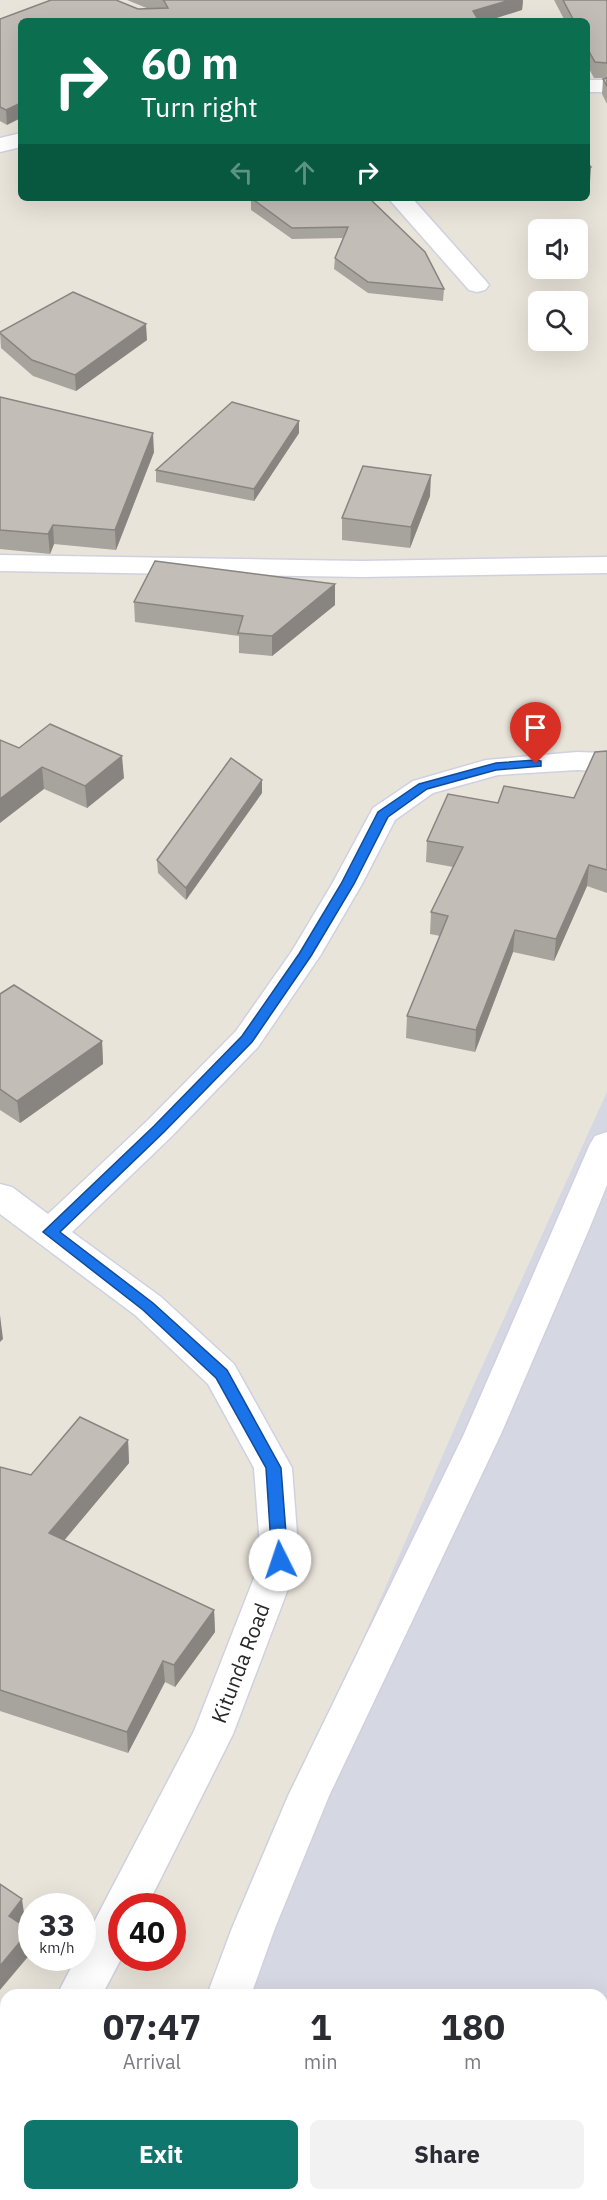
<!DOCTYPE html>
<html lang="en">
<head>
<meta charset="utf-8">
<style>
  :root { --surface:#fff; --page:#f2f2f3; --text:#2b2b33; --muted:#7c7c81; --accent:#0f766e }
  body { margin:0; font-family:"IBM Plex Sans",sans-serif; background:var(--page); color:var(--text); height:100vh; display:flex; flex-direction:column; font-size:22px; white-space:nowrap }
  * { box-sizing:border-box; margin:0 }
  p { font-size:20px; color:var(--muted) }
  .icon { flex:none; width:33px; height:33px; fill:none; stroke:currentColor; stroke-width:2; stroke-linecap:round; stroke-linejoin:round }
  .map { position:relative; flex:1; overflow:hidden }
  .side { position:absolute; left:0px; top:1989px; width:608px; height:212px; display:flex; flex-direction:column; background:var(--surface); border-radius:18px 18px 0 0; box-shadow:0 6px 24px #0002 }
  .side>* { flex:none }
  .hud { position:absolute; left:18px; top:18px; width:572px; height:183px; border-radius:9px; box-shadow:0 6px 24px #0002; background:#0b6e4f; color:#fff; overflow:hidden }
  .tools { position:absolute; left:528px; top:219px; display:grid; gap:12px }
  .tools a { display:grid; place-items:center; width:60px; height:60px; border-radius:9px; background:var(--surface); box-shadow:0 6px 24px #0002; font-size:30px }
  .speed { position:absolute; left:18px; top:1893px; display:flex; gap:12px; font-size:30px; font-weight:700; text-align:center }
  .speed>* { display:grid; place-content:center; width:78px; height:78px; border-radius:50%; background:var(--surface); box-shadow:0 6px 24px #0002; line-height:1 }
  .speed small { font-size:15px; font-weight:400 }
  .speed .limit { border:9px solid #d22; background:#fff; color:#111 }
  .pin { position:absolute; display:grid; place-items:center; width:51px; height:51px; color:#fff; margin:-62px -26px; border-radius:50% 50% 50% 0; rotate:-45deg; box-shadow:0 0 6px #0007 }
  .pin .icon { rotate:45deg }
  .me { position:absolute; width:66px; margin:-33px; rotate:356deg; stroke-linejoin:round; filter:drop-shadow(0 0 4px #0008) }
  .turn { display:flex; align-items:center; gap:21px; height:126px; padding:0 24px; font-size:27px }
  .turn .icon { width:78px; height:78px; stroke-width:2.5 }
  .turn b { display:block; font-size:42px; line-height:51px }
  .lanes { display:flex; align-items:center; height:57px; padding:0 24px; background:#0003; justify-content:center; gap:30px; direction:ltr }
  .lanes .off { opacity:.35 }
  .eta { display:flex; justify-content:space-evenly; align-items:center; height:102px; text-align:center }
  .eta b { font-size:36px; font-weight:800; line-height:42px }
  .button { display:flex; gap:12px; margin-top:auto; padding:12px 24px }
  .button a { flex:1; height:69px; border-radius:9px; background:var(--accent); color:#fff; font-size:24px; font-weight:800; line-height:69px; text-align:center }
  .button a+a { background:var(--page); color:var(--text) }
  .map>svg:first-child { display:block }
  .airport { fill:#d5d7e2 }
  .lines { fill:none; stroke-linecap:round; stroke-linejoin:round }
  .minor-casing { stroke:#cfd1e0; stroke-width:3 }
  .minor { fill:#fff; fill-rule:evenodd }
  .wall { fill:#a7a39d }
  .shaded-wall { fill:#888480 }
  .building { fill:#c2bdb7; stroke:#888480; stroke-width:1.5 }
  .route { fill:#1a73e8; stroke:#114b97; stroke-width:1.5 }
  .labels { text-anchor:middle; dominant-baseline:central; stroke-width:6; stroke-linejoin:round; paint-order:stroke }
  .street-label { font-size:21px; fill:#282828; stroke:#fff }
</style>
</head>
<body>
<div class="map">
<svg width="607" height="2200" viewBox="0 0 607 2200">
  <rect width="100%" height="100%" fill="#e9e4da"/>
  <path class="airport" d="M607,1092V2200H118L121,2194H602V1995H208L466,1402Z"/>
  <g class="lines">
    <defs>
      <g id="minor">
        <rect x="586" y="80" width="21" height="12"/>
        <path d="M21,133V147L0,152V138Z"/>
        <path d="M388,198H412L485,280L489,285L485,290L477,292L469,290Z"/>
        <path d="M0,555L362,561L607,557V573L362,577L0,571Z"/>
        <path d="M577,752L607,753V771L577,770L498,775L433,793L395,820L362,884L320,956L258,1047L171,1137L72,1232L161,1297L234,1364L292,1468L299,1560L233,1734L147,1906H122V1957L102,1995H57L76,1958H82V1945L194,1731L261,1560L254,1468L208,1384L135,1315L0,1214V1184L12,1187L48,1214L147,1121L236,1031L292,951L332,884L373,808L413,781L486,760Z"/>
        <path d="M607,1132V1185L590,1227L501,1434L329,1796L275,1928L251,1995H207L232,1928L288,1796L464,1434L590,1144L595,1136Z"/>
        <path d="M6,2093V2142L0,2144V2095Z"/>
        <path d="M141,2194H187L185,2200H139Z"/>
      </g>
    </defs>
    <use href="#minor" class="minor-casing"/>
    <use href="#minor" class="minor"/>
  </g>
  <g class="wall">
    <path d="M127,0H523L522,10L21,21L7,125L0,121V19L149,9Z"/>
    <path d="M554,0H607V104L602,94L603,79L605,78H594L586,63V21H565Z"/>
    <path d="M251,198H369L444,289L443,301L368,293L334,269L335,258L343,238L292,239L251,210Z"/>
    <path d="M0,332L147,340L76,391L33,376L1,348Z"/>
    <path d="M0,397L154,452L116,550L54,544L50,554L0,549Z"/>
    <path d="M299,421V433L254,501L156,482V470Z"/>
    <path d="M430,496L410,548L342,540V518Z"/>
    <path d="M134,602L335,605L272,656L239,653V636L135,622Z"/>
    <path d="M19,748L124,778L87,808L44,789Z"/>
    <path d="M607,751V893L587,886L554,961L513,952L475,1052L406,1038L407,1016L440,936L430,934L431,912L453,867L426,862L427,841L498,803L574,798Z"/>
    <path d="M262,793L186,900L158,873L157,860Z"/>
    <path d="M0,994L102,1041L103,1064L20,1123L0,1110Z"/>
    <path d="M128,1440L129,1463L64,1540L214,1610L215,1632L175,1687L165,1682L128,1753L0,1711V1467L31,1475Z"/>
  </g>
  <g class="shaded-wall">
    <path d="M510,0H523L522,10L487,21H473V11Z"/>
    <path d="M21,103V118L7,125L6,110Z"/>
    <path d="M591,167L590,182L586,183V168Z"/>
    <path d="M146,324L147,340L76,391L75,375Z"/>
    <path d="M299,421V433L254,501V489Z"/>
    <path d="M153,433L154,452L116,550L115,530Z"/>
    <path d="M431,475L430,496L410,548L411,527Z"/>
    <path d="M53,525L54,544L50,554L48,534Z"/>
    <path d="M335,584V605L272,656V636Z"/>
    <path d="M122,756L124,778L87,808L85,786Z"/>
    <path d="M42,767L44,789L0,823V799Z"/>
    <path d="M262,780V793L186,900V888Z"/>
    <path d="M589,865L587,886L554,961L556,939Z"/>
    <path d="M515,930L513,952L475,1052L476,1030Z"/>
    <path d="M102,1041L103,1064L20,1123L17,1101Z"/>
    <path d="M0,1315L3,1339L0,1342Z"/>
    <path d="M128,1440L129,1463L52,1555L49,1533Z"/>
    <path d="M214,1610L215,1632L175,1687L174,1665Z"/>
    <path d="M163,1661L165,1682L128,1753L127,1732Z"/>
    <path d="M22,1899L25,1920L11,1937L9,1916Z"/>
    <path d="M30,1930L32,1952L0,1990V1966Z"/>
  </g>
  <g class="building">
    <path d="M51,0H116L138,9L168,8L164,1L163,0H510L473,11L479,21H21V103L6,110L0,107V19Z"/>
    <path d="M563,0H607V63L595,62L586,46V21H574Z"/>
    <path d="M607,78V86L603,79Z"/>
    <path d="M586,161L591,167L586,168Z"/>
    <path d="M251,198H369L425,252L444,289L368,282L335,258L348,227L292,228Z"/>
    <path d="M73,292L146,324L75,375L32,360L0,333V332Z"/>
    <path d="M0,397L153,433L115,530L53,525L48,534L0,530Z"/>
    <path d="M232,402L299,421L254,489L156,470Z"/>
    <path d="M363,466L431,475L411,527L342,518Z"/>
    <path d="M155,561L335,584L272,636L238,633L243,616L134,602Z"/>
    <path d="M50,724L122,756L85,786L42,767L0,799V740L19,748Z"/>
    <path d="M607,751V870L589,865L556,939L515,930L476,1030L407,1016L448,916L431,912L463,847L427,841L448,794L498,803L504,786L574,798L595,752Z"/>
    <path d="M231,758L262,780L186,888L157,860Z"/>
    <path d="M14,985L102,1041L17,1101L0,1089V994Z"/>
    <path d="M80,1417L128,1440L49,1533L214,1610L174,1665L163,1661L127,1732L0,1690V1467L31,1475Z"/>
    <path d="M0,1884L22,1899L9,1916L30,1930L0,1966Z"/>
  </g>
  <path class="route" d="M536,760L541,761V766L496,770L427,789L388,817L354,884L311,956L252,1042L164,1132L60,1232L153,1303L227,1370L281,1468L288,1560L286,1565L280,1567L274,1565L272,1560L266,1468L216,1378L143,1310L43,1232L154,1126L242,1036L299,954L341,884L378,812L419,784L496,763Z"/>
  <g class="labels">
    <g class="street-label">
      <text transform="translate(240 1663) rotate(-69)">Kitunda Road</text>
    </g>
  </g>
</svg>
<div class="tools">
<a><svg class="icon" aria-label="sound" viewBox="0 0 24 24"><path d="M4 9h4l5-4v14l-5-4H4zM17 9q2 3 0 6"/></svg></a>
<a><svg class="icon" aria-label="search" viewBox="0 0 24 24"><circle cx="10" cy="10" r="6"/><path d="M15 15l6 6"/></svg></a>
</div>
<div class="speed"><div>33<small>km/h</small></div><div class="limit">40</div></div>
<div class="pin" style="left:536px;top:764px;background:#d93025"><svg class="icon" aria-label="arrive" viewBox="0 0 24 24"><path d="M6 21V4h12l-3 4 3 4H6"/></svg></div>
<svg class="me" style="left:280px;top:1560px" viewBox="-20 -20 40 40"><circle r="19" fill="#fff"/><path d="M0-13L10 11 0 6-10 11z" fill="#1a73e8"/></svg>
<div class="hud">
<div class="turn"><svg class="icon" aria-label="right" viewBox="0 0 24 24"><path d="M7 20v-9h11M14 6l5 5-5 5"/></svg><div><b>60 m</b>Turn right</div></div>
<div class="lanes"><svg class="icon off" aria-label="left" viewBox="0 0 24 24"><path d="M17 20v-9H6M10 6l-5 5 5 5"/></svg><svg class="icon off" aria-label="ahead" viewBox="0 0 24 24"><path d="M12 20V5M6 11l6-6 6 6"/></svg><svg class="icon" aria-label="right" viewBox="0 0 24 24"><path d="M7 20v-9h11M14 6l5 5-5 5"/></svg></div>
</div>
<section class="side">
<div class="eta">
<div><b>07:47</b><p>Arrival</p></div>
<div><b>1</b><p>min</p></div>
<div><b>180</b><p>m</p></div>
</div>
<div class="button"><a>Exit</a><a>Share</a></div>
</section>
</div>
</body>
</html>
